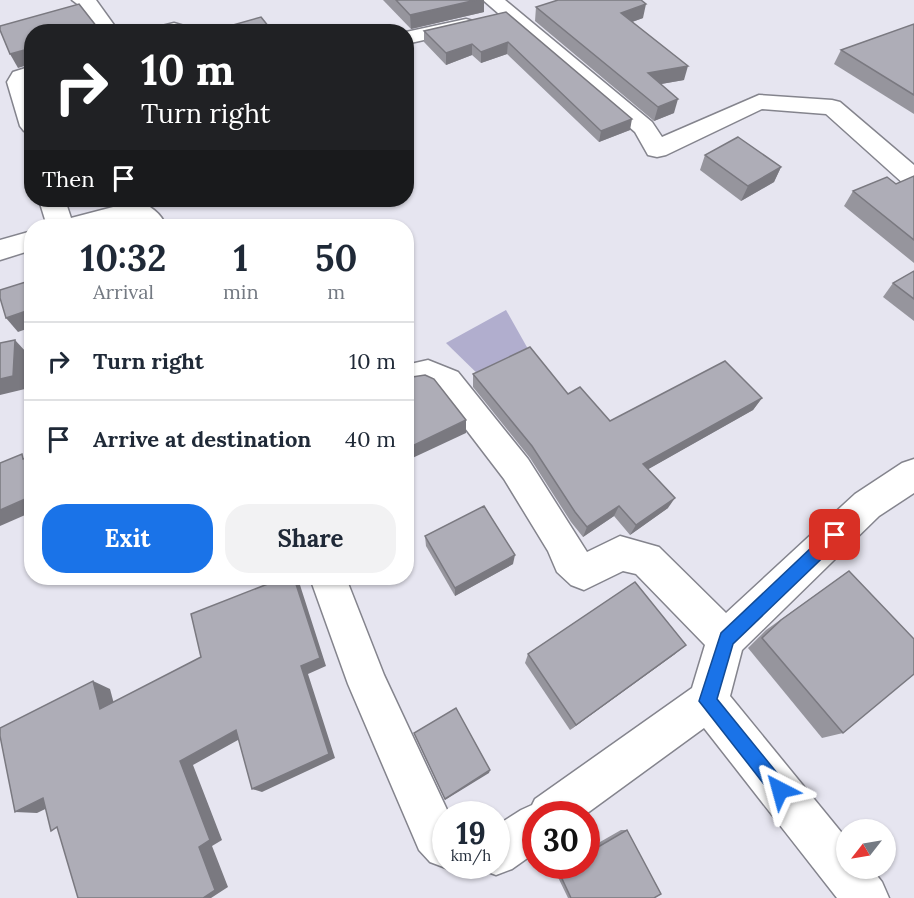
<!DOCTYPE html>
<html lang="en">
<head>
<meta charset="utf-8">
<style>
  :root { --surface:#fff; --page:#f2f2f3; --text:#1f2937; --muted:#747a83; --line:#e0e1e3; --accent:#1a73e8 }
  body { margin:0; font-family:Lora,serif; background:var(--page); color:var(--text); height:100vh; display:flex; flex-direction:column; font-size:22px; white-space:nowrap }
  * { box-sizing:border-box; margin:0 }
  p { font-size:20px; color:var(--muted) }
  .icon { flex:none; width:33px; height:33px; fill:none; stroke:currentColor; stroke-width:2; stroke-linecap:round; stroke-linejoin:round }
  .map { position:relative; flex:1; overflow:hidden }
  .details { position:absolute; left:24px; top:219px; width:390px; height:366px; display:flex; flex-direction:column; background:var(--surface); border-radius:24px; box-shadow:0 2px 4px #0004 }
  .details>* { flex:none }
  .hud { position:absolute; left:24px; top:24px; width:390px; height:183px; border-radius:24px; box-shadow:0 2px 4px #0004; background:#202124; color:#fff; overflow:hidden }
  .needle { width:39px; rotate:239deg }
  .controls { position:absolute; left:836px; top:819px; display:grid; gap:12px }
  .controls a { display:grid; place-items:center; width:60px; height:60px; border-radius:50%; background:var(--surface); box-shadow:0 2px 4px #0004; font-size:30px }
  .speed { position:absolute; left:432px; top:801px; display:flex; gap:12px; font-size:30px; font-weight:700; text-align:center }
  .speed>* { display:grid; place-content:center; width:78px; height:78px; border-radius:50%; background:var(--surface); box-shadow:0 2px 4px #0004; line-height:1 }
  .speed small { font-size:15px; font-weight:400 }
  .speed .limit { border:9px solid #d22; background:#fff; color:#111 }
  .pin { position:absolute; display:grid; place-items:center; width:51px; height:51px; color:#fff; margin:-26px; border-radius:12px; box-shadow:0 3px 9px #0006 }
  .me { position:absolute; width:66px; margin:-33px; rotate:321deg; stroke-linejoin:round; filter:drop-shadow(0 0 4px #0008) }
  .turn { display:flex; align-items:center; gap:21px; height:126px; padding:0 18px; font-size:27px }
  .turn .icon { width:78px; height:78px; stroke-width:2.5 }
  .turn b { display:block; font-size:42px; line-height:51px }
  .then { display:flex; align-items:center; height:57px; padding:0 18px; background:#0003; gap:12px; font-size:22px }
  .eta { display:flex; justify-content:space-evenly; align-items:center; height:102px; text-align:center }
  .eta b { font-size:36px; font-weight:700; line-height:42px }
  .button { display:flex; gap:12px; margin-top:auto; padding:12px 18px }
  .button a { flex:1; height:69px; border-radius:24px; background:var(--accent); color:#fff; font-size:24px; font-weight:700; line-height:69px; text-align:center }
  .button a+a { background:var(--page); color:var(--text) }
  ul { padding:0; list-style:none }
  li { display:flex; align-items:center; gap:18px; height:78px; padding:0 18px; border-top:2px solid var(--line) }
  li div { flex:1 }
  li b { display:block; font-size:22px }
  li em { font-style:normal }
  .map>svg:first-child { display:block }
  .water { fill:#b1aece }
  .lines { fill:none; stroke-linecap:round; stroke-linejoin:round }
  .street-casing { stroke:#84848d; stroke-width:3 }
  .street { fill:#fff; fill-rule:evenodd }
  .wall { fill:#96959d }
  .shaded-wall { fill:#7a7980 }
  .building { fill:#aeadb7; stroke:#7a7980; stroke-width:1.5 }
  .route { fill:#1a73e8; stroke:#114b97; stroke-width:1.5 }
</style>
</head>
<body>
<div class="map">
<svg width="914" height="898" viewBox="0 0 914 898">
  <rect width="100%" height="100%" fill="#e6e5f0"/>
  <path class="water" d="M506,310L528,349L486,382L446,343Z"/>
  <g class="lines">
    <defs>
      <g id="street">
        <path d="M72,0H96L119,32H98L80,6Z"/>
        <path d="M483,0H505L652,122L662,137L759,95L832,100L840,102L914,165V187L905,185L826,114L762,109L666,155L657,157L648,155L635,132Z"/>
        <path d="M466,19L473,21L476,25L473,29L406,44V32Z"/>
        <path d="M174,23L191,28L194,32H151L154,28Z"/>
        <path d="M32,66V81L29,82L32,89V133L24,131L20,126L7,82L13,72Z"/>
        <path d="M39,200H65L71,218L136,201C150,205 161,213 166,226H140L131,220L103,226H47Z"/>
        <path d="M32,231V250L0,260V240Z"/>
        <path d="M428,360L458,372L528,459L587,552L620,536L659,547L726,613L855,494L902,463L914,459V493L879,516L742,650L730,696L846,838V868H871L882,882L889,898H837L704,728L586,814H536V852L512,869L496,875L480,869L479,866H496V826L521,810L532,805L535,799L692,688L705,645L636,574L623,571L584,590L571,585L557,572L548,551L504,479L436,390L426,385L406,390V365Z"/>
        <path d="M310,578H346L384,675L449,814H446V866H452L446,868L430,862L419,850L348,684Z"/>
      </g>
    </defs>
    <use href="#street" class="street-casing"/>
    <use href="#street" class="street"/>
  </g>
  <g class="wall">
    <path d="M383,0H484V12L411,29Z"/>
    <path d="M536,7L643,18L632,22L684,80L661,84L674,113L654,121L535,21Z"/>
    <path d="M506,12L630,130L599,142L507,54L481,63L472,55L446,65L424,42V31Z"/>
    <path d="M914,24V114L834,64L841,50Z"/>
    <path d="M705,155L781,167L774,182L741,201L700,170Z"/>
    <path d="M914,176V263L844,206L853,191L896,184Z"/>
    <path d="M914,271V321L883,297L893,283Z"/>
    <path d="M473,374L568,394L610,421L762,398L753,410L648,469L668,508L630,535L614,516L583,537L571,522L530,458L473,387Z"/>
    <path d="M425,536L513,564L455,596L426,546Z"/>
    <path d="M849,571L843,733L822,738L748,648L766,630Z"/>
    <path d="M528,654H675L570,730L525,663Z"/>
    <path d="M621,830H627L654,898H568L554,869L560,866H586V850Z"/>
  </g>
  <g class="shaded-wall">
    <path d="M476,0H484V12L411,29L410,15Z"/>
    <path d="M646,4L643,18L618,27L621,13Z"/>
    <path d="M508,42L507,54L481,63V52Z"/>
    <path d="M472,44V55L446,65V53Z"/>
    <path d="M24,50L31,64L18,68L10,54Z"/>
    <path d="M32,53V63L27,54Z"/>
    <path d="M688,66L684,80L644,87L648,73Z"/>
    <path d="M678,99L674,113L654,121L658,107Z"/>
    <path d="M632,119L630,130L599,142L601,131Z"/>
    <path d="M781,167L774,182L741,201L748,186Z"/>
    <path d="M84,200H108L89,207Z"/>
    <path d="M32,309V327L18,332L6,318Z"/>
    <path d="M15,340L27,353L25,389L0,395V379Z"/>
    <path d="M411,348L412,361L406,364V350Z"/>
    <path d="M762,398L753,410L638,475L643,464Z"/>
    <path d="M466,420V433L406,461V449Z"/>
    <path d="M32,496V512L0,526V510Z"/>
    <path d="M675,498L668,508L630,535L636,525Z"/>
    <path d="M619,506L614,516L583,537L587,527Z"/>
    <path d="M515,555L513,564L455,596V588Z"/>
    <path d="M294,578H295L300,585L326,666L308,674L335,758L262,792L252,789L301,666Z"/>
    <path d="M686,645L675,654L570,730L576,725Z"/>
    <path d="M93,681L110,689L117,715L100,709Z"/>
    <path d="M236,730L247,735L193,765L222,840L212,846L228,887L211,898H203L180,761Z"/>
    <path d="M490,770L489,773L445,800V799Z"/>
    <path d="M43,798L64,800L37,813L15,812Z"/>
  </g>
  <g class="building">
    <path d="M396,0H476L410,15Z"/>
    <path d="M558,0H641L646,4L621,13L688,66L648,73L678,99L658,107L536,7Z"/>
    <path d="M79,4L101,32H32V53L27,54L24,50L10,54L0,30V26Z"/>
    <path d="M506,12L632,119L601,131L508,42L481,52L472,44L446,53L424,31Z"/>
    <path d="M261,17L273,32H221L219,29Z"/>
    <path d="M914,24V95L841,50Z"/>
    <path d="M738,137L781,167L748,186L705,155Z"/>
    <path d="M914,176V240L853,191L887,177L896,184Z"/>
    <path d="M914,271V299L893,283Z"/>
    <path d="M32,280V309L6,318L0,298V290Z"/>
    <path d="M15,340L13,376L0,379V343Z"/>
    <path d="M406,342L411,348L406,350Z"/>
    <path d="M530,347L568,394L580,387L610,421L725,361L762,398L643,464L675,498L636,525L619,506L587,527L575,512L532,446L473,374Z"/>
    <path d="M425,375L434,379L466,420L406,449V378Z"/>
    <path d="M22,454L23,459L32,456V496L0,510V463Z"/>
    <path d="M484,506L515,555L455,588L425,536Z"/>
    <path d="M849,571L914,639V674L843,733L762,638L781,620Z"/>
    <path d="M283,578H294L320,658L301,666L329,754L252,789L236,730L180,761L210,840L199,847L215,890L203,898H78L57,827L51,831L43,798L15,812L0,736V728L93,681L100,709L201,657L191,614Z"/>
    <path d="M635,582L686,645L576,725L528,654Z"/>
    <path d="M456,708L490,770L445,799L414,733Z"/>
    <path d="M627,830L661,894L654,898H571L558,870L566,866H586V854Z"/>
  </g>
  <path class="route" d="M835,528L841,530L843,535L841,540L733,644L717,699L786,784L789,790L786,797L780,799L774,797L699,701L721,633L830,530Z"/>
</svg>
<div class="controls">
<a><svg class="needle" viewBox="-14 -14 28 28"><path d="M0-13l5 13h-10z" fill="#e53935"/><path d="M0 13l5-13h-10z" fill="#747a83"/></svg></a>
</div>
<div class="speed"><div>19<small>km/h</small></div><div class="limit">30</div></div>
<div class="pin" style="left:835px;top:535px;background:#d93025"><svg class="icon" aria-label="arrive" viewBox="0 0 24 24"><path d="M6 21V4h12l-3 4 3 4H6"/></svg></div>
<svg class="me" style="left:780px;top:790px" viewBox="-20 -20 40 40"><path d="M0-17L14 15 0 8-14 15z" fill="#1a73e8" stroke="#fff" stroke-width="4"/></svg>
<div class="hud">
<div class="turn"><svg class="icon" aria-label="right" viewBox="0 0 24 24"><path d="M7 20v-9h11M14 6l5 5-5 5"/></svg><div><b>10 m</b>Turn right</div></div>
<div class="then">Then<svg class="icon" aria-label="arrive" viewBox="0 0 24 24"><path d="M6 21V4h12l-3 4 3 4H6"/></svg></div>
</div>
<section class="details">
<div class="eta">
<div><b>10:32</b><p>Arrival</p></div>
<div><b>1</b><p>min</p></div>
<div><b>50</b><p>m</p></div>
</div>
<ul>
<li><svg class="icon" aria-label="right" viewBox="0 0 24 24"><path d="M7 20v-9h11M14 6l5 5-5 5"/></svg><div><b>Turn right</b></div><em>10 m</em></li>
<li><svg class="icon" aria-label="arrive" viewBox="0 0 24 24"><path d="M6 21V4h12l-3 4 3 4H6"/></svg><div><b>Arrive at destination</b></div><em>40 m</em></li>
</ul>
<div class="button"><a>Exit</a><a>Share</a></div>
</section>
</div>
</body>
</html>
